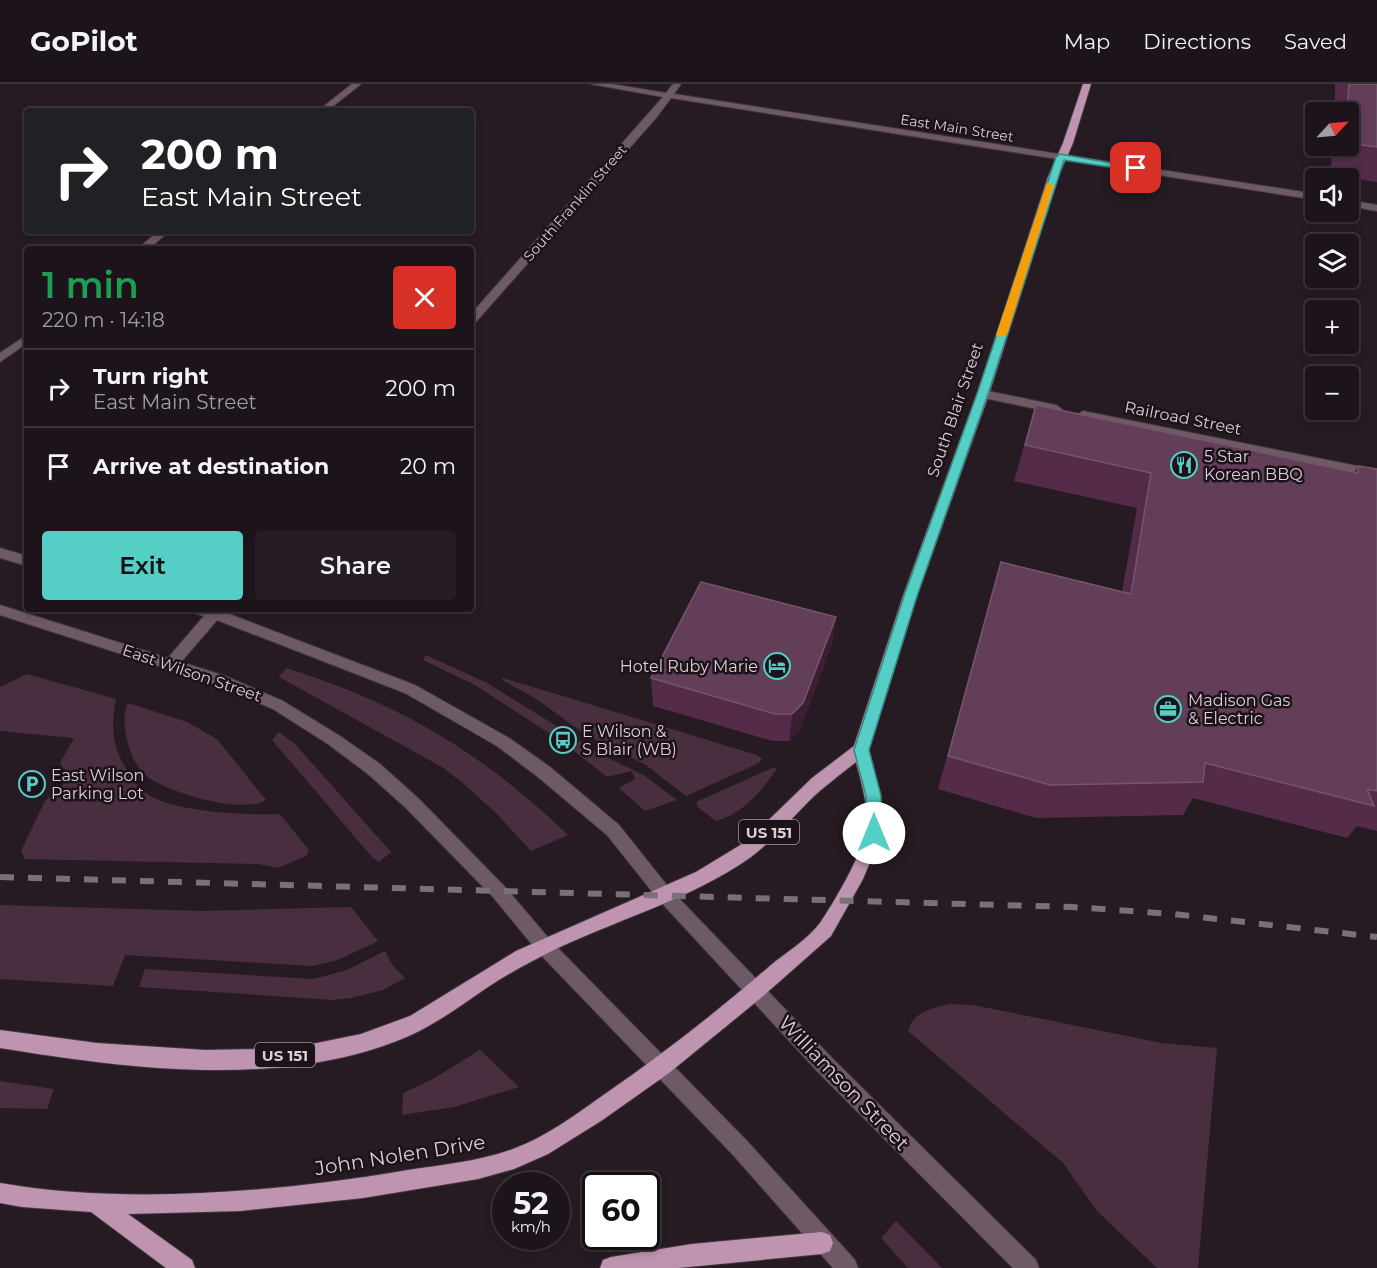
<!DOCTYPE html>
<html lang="en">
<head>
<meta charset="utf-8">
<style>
  :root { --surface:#1c141a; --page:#251d23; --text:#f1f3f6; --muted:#a09ea2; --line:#3a3339; --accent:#55cec6 }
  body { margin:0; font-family:Montserrat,sans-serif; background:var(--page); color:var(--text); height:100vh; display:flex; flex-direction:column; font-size:22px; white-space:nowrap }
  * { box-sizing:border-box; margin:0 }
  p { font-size:20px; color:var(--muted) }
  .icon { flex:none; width:33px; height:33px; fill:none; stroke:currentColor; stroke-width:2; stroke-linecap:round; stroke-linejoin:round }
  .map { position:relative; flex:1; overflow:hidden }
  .side { position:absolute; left:24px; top:162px; width:450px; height:366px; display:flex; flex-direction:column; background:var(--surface); border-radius:6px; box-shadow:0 3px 9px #0003,0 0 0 2px var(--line) }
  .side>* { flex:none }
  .hud { position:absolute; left:24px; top:24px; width:450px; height:126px; border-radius:6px; box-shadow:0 3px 9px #0003,0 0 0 2px var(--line); background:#202124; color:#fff; overflow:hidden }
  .needle { width:39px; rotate:64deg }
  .controls { position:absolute; left:1305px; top:18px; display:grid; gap:12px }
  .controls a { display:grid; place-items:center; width:54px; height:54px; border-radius:6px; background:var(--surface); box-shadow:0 3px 9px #0003,0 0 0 2px var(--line); font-size:30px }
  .speed { position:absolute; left:492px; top:1088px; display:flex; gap:12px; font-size:30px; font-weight:700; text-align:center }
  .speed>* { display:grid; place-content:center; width:78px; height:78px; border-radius:50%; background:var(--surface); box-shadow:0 3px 9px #0003,0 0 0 2px var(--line); line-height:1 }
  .speed small { font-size:15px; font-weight:400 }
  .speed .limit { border:3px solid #111; border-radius:9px; background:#fff; color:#111 }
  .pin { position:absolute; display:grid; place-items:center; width:51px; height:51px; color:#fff; margin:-26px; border-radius:12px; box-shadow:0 3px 9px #0006 }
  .me { position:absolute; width:66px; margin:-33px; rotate:0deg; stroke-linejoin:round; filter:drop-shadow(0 0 4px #0008) }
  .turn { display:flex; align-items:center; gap:21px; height:126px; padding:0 18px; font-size:27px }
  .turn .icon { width:78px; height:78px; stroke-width:2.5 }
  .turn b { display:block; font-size:42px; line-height:51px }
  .round { display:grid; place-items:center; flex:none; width:63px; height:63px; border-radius:6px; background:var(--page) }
  .overview { display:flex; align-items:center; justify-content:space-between; height:102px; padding:0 18px }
  h1 { font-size:36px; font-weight:600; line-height:45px; color:#1e9e55 }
  .cta { display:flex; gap:12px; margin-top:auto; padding:12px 18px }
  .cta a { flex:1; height:69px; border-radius:6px; background:var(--accent); color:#111; font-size:24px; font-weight:600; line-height:69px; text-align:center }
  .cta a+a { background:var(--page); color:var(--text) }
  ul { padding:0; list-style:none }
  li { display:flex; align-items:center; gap:18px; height:78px; padding:0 18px; border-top:2px solid var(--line) }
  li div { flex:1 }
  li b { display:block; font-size:22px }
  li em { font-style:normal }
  header { display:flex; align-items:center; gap:36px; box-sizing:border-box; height:84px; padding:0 30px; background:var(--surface); border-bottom:2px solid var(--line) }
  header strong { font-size:28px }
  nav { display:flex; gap:33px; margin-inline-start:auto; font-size:21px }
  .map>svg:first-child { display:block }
  .green { fill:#492e40 }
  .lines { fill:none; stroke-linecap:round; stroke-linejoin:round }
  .minor-casing { stroke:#43383f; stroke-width:2 }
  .major-casing { stroke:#43383f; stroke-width:2 }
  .minor { fill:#6e5967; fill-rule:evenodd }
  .major { fill:#bf94b0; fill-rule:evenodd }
  .rail { stroke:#7a7077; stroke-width:6; stroke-dasharray:14 14; stroke-linecap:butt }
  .wall { fill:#542c49 }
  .shaded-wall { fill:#3c1e33 }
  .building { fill:#623e58; stroke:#75556c; stroke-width:1.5 }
  .route { fill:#55cec6; stroke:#378681; stroke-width:1.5 }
  .slow { fill:#f59e0b }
  .labels { text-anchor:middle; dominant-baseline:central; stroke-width:5; stroke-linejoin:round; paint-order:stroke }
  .far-street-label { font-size:14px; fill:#d9d0d6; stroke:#1d1219 }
  .shield { fill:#1d1219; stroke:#a1979d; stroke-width:1.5 }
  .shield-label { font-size:15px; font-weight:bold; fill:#d9d0d6 }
  .street-label { font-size:16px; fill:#d9d0d6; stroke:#1d1219 }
  .poi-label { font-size:16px; fill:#d9d0d6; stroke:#1d1219; text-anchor:start }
  .near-street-label { font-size:20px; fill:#d9d0d6; stroke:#1d1219 }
</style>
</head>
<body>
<header>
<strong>GoPilot</strong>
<nav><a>Map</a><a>Directions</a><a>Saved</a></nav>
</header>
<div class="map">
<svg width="1377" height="1184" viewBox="0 0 1377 1184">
  <rect width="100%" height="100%" fill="#261b22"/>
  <g class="green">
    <path d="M426,571L487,599L563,646L555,653L475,601L423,576Z"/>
    <path d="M286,584C401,620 481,668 568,751L531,767L497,730L464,700L442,683L279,593Z"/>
    <path d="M27,590L116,615C110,646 113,668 132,693C135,698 139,704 144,708C172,729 245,731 280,730L309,766L306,772L278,784L259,780L25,775L21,767L45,717L49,713L57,712L69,689L64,686L60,679L74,654L0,647V603Z"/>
    <path d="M503,594L757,671L762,675L759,679L686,712L646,681L586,651L535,614L502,596Z"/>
    <path d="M128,619L187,638L217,655L266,716C244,731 162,708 143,689C134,679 128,663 126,651C124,641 123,628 128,619Z"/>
    <path d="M279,648L295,660L391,768L379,778L372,773L272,656Z"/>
    <path d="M580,657L590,665L645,692L677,716L645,727L619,704L635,695L632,687L607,693L570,664Z"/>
    <path d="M774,683L777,685C761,707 743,730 716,737L699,724L696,718Z"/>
    <path d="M0,821L203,827L351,823L378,857L338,876L313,882L125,871L113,902L0,895Z"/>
    <path d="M385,867L393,882L405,894L383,906L351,914L333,916L139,903L145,885L313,895L347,886Z"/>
    <path d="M949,920L973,921L1162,959L1217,964L1198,1184H1157L1097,1127L1063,1079L908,947C913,928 932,924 949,920Z"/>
    <path d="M480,966L519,1003L454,1023L402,1031L403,1009L431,996Z"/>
    <path d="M0,997L54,1005L47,1025L0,1024Z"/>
    <path d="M896,1137L942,1184H908L881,1154Z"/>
  </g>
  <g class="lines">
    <defs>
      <g id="minor">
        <path d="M352,0H361L327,27H318Z"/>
        <path d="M591,0H611L666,9L673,0H681L674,10L1316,110V116L671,14L656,34L475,239L471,240V230L663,13Z"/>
        <path d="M1348,116L1377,121V127L1348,122Z"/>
        <path d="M159,147H170L148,165H137Z"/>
        <path d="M27,251V259L0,278V269Z"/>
        <path d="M983,306L1056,321L1062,325L1056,329L979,313L977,310Z"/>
        <path d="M1083,327L1377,386V394L1079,334L1077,331Z"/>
        <path d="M0,464L27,472V482L0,474Z"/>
        <path d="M0,521L168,574L204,532L195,529L193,525H225L224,528L415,601L509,654L550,683L619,741L670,805L833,975L1036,1176L1039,1184H1013L819,989L658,815L607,751L538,693L497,662L405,609L217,536L181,578L225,592L283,617L340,652L380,680L418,714L505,803L551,857L748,1058L855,1176L858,1184H833L734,1072L539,869L493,813L406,724L368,690L328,660L273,625L215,600L0,531Z"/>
      </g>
      <g id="major">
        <path d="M1083,0H1091L1073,59L1058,93L989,310L917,512L869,666L881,712L882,749L863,795L831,852L762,913L669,989L601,1037L548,1070L514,1085L478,1095L363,1114L240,1127L128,1130L192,1176L195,1184H166L91,1128L22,1123L0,1119V1099C125,1121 278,1108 402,1087C439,1081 478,1078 513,1065C546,1053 577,1030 605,1010C663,970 718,927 771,881C787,868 808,855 820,839C833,820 863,769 866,747C869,724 862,701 856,678C840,691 823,703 809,717C790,736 772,757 751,773C693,814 622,834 558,864C534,876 510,888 488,903C463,920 439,938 411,951C287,1006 130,985 0,964V946L97,959L205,966L259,965L312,960L361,950L410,932L516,867L696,788L747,757L812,694L854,662L903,512L977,310L1048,93L1063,59Z"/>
        <path d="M822,1148L830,1151L833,1159L830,1167L822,1170L678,1184H600L603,1176L611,1173L692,1160Z"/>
      </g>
    </defs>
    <use href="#minor" class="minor-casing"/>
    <use href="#major" class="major-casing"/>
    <use href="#minor" class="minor"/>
    <use href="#major" class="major"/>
    <path class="rail" d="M0,793L1072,823L1173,830L1377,853"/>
  </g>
  <g class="wall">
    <path d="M1335,0H1377V98L1330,91L1333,62H1348V28H1335Z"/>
    <path d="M1036,321L1354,388L1358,382L1377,385V747L1357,742L1347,754L1193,714L1183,731L1036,734L938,705L1001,478L1122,508L1137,424L1014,397Z"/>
    <path d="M836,533L832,560L800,646L789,657H773L653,622L651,594Z"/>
  </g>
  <path class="shaded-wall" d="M836,533L832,560L800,646L789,657L792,630Z"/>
  <g class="building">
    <path d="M1349,0H1377V63L1348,59V28H1347Z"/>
    <path d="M1036,321L1358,389V382L1377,385V707L1367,705L1374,722L1205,679L1203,698L1050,701L948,672L1001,478L1131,510L1151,389L1025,361Z"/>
    <path d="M701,498L836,533L803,619L792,630H775L651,594Z"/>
  </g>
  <path class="route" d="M1060,70L1140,84L1136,87L1064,76L988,310L917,512L869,666L881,712L882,749L880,754L874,756L869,754L867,749L866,712L854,666L904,512L977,310L1056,73Z"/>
  <path class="slow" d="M1047,99L1054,101L1007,251L998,253L996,251Z"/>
  <defs>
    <symbol id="restaurant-ring" viewBox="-11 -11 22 22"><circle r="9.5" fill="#1d1219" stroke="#55cec6" stroke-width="1.5"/><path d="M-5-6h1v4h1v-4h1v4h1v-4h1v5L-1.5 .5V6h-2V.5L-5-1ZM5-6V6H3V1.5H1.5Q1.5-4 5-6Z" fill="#55cec6"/></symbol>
    <symbol id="hotel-ring" viewBox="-11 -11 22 22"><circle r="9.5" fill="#1d1219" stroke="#55cec6" stroke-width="1.5"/><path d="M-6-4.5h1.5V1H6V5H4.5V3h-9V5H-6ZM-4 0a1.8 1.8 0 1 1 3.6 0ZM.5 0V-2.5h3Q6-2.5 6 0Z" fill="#55cec6"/></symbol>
    <symbol id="office-ring" viewBox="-11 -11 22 22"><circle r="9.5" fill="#1d1219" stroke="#55cec6" stroke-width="1.5"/><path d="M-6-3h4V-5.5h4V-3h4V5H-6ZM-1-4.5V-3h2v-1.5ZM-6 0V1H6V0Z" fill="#55cec6"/></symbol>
    <symbol id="bus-ring" viewBox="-11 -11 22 22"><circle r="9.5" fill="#1d1219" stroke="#55cec6" stroke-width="1.5"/><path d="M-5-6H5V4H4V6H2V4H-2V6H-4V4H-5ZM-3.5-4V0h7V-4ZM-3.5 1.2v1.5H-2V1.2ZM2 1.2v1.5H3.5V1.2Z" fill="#55cec6"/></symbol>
    <symbol id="parking-ring" viewBox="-11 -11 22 22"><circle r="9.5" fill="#1d1219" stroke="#55cec6" stroke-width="1.5"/><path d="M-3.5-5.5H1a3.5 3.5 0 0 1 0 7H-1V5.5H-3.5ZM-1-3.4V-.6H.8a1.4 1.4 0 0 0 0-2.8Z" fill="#55cec6"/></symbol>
  </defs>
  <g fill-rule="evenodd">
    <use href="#restaurant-ring" x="1169" y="366" width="30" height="30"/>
    <use href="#hotel-ring" x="762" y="567" width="30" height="30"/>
    <use href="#office-ring" x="1153" y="610" width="30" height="30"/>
    <use href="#bus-ring" x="548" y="641" width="30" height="30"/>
    <use href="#parking-ring" x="17" y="685" width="30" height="30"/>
  </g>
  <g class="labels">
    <g class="far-street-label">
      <text transform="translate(957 44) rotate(9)">East Main Street</text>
      <text transform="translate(575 119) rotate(-49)">South Franklin Street</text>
    </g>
    <g class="shield">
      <rect x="739" y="736" width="60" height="24" rx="4.5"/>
      <rect x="255" y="959" width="60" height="24" rx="4.5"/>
    </g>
    <g class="shield-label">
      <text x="769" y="748">US 151</text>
      <text x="285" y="971">US 151</text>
    </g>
    <g class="street-label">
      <text transform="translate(955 326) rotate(-71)">South Blair Street</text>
      <text transform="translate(1183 334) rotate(11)">Railroad Street</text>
      <text transform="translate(192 589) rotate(19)">East Wilson Street</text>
    </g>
    <g class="poi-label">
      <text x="1204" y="372">5 Star<tspan x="1204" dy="18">Korean BBQ</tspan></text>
      <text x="758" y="582" text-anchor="end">Hotel Ruby Marie</text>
      <text x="1188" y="616">Madison Gas<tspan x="1188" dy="18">&amp; Electric</tspan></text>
      <text x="582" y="647">E Wilson &amp;<tspan x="582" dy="18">S Blair (WB)</tspan></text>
      <text x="51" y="691">East Wilson<tspan x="51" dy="18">Parking Lot</tspan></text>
    </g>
    <g class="near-street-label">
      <text transform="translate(844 999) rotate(46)">Williamson Street</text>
      <text transform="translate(400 1071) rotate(-9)">John Nolen Drive</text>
    </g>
  </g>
</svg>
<div class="controls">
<a><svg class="needle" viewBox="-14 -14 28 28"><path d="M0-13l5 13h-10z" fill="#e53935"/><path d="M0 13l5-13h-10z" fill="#a09ea2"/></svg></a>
<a><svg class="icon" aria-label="sound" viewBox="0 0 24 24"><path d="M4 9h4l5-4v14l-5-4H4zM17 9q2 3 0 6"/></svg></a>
<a><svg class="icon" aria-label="layers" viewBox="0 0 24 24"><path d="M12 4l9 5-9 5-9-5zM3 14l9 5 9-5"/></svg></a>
<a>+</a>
<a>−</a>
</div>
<div class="speed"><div>52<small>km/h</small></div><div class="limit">60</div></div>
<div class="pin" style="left:1136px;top:84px;background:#d93025"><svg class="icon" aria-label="arrive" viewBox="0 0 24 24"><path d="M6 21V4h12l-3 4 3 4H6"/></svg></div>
<svg class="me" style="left:874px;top:749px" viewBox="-20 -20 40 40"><circle r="19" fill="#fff"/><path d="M0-13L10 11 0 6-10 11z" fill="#55cec6"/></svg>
<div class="hud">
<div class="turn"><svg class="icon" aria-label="right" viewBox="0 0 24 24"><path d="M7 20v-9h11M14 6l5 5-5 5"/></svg><div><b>200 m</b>East Main Street</div></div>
</div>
<section class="side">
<div class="overview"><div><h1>1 min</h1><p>220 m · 14:18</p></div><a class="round" style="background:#d93025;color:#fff"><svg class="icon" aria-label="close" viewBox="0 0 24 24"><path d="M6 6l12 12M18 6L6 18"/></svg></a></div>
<ul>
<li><svg class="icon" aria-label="right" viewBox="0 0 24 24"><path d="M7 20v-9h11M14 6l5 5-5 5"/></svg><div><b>Turn right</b><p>East Main Street</p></div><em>200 m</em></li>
<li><svg class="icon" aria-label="arrive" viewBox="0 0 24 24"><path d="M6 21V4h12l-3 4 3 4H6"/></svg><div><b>Arrive at destination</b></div><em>20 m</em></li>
</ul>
<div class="cta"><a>Exit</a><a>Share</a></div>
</section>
</div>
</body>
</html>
